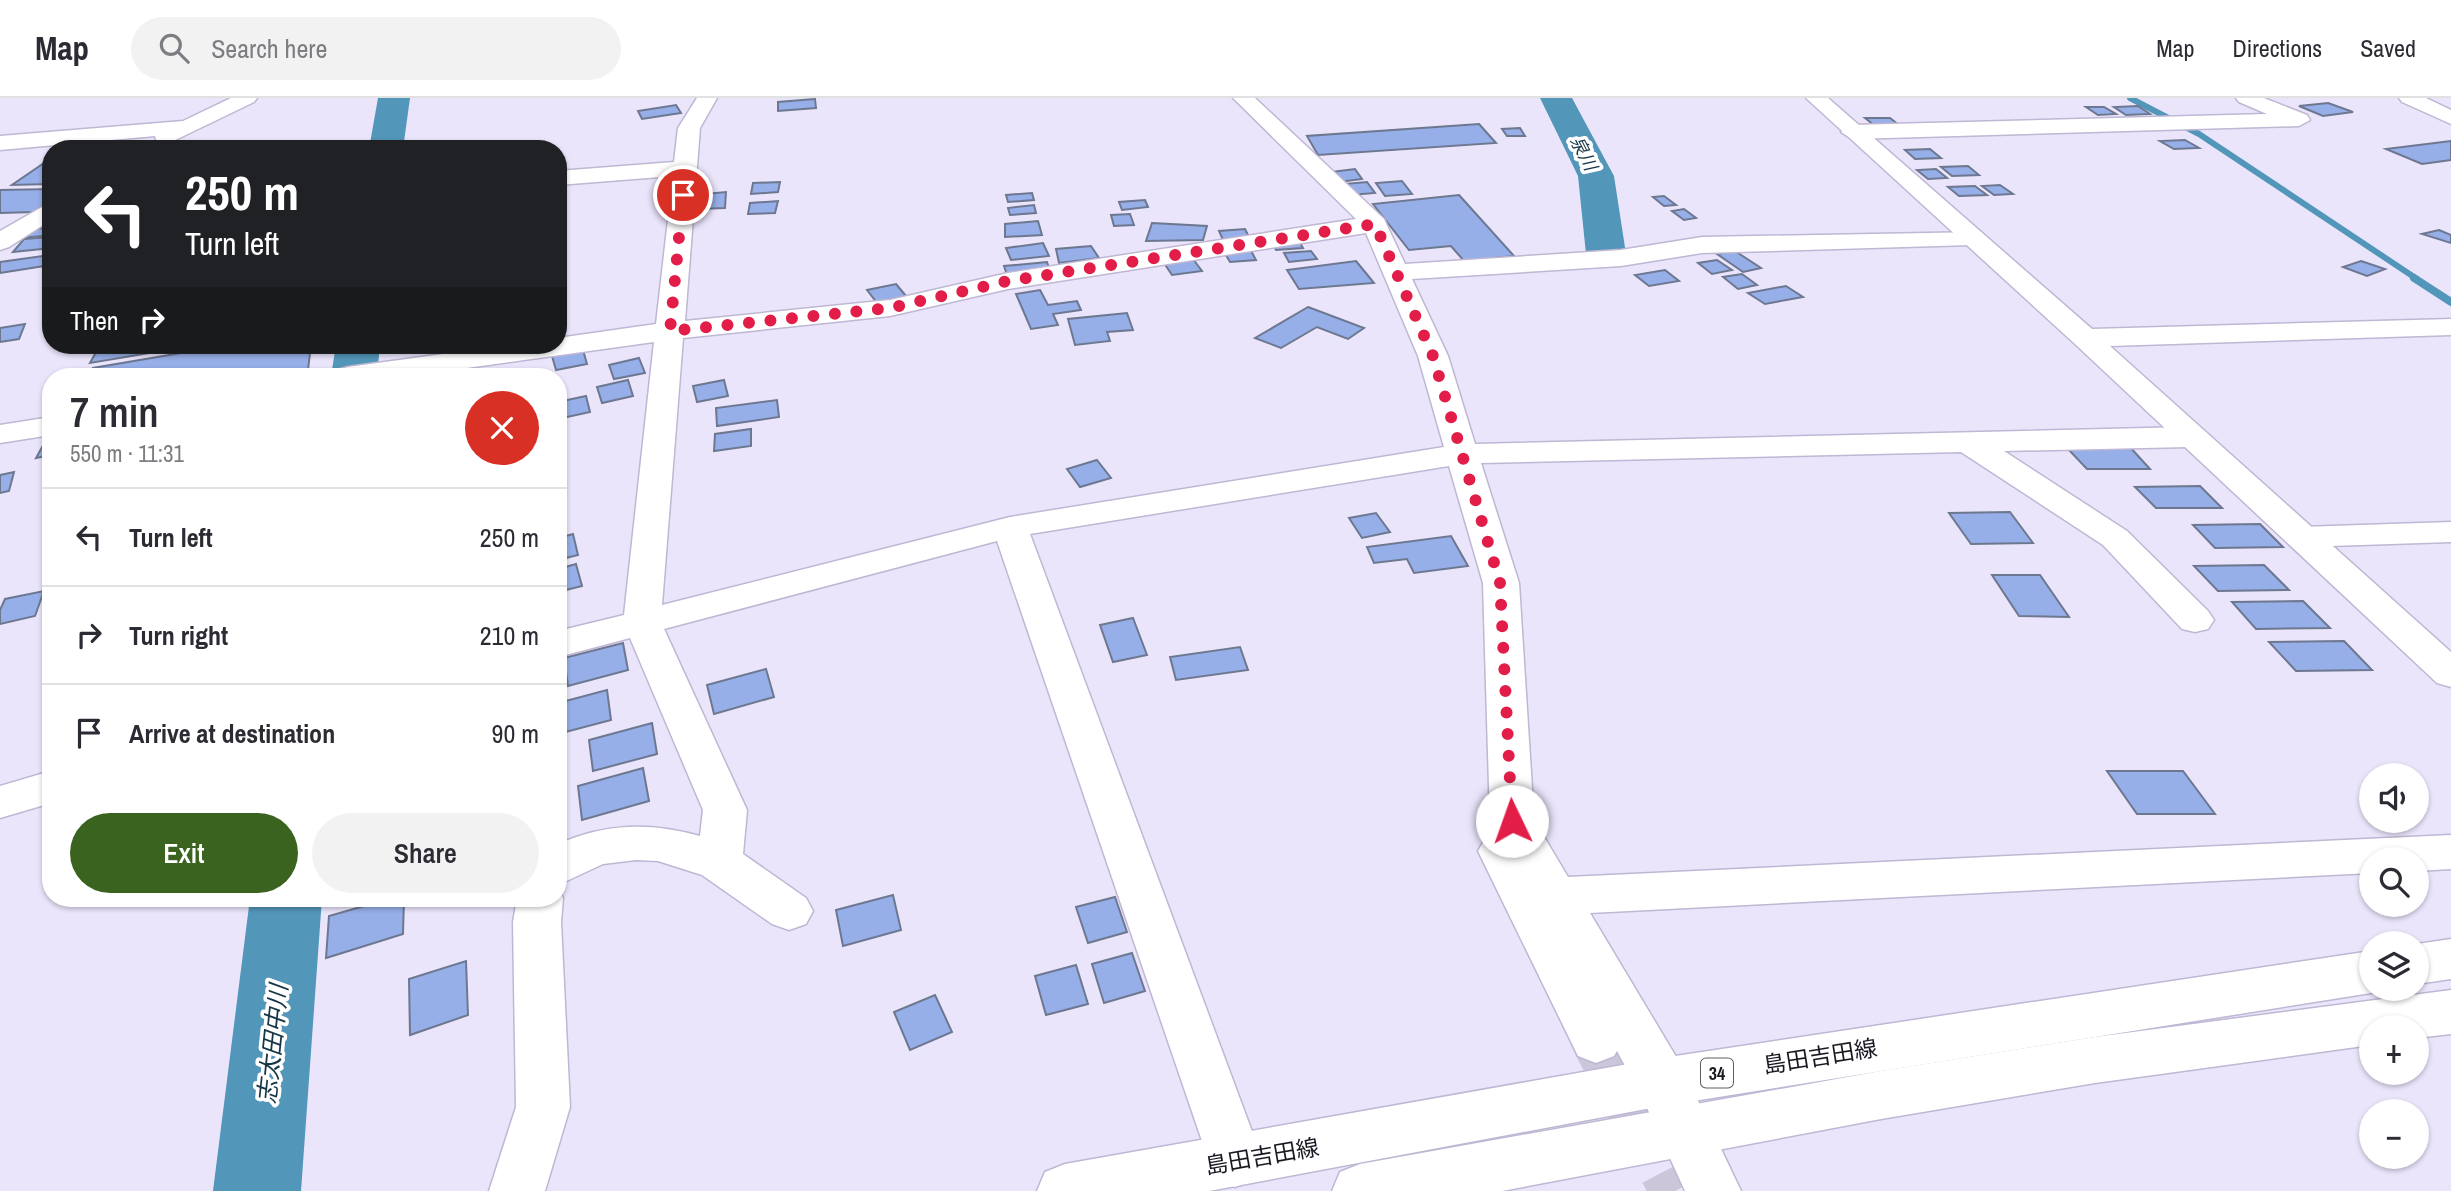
<!DOCTYPE html>
<html lang="en">
<head>
<meta charset="utf-8">
<style>
  :root { --surface:#fff; --page:#f2f2f3; --text:#2b2b33; --muted:#7c7c81; --line:#e1e1e2; --accent:#3a631f }
  body { margin:0; font-family:"Archivo Narrow","Noto Sans JP",sans-serif; background:var(--page); color:var(--text); height:100vh; display:flex; flex-direction:column; font-size:26px; white-space:nowrap }
  * { box-sizing:border-box; margin:0 }
  p { font-size:23px; color:var(--muted) }
  .icon { flex:none; width:38px; height:38px; fill:none; stroke:currentColor; stroke-width:2; stroke-linecap:round; stroke-linejoin:round }
  .map { position:relative; flex:1; overflow:hidden }
  .panel { position:absolute; left:42px; top:270px; width:525px; height:539px; display:flex; flex-direction:column; background:var(--surface); border-radius:28px; box-shadow:0 2px 5px #0004 }
  .panel>* { flex:none }
  .hud { position:absolute; left:42px; top:42px; width:525px; height:214px; border-radius:28px; box-shadow:0 2px 5px #0004; background:#202124; color:#fff; overflow:hidden }
  .fabs { position:absolute; left:2359px; top:665px; display:grid; gap:14px }
  .fabs a { display:grid; place-items:center; width:70px; height:70px; border-radius:50%; background:var(--surface); box-shadow:0 2px 5px #0004; font-size:35px }
  .pin { position:absolute; display:grid; place-items:center; width:60px; height:60px; color:#fff; margin:-30px; border:4px solid #fff; border-radius:50%; box-shadow:0 2px 7px #0007 }
  .me { position:absolute; width:77px; margin:-38px; rotate:357deg; stroke-linejoin:round; filter:drop-shadow(0 0 5px #0008) }
  .turn { display:flex; align-items:center; gap:24px; height:147px; padding:0 28px; font-size:32px }
  .turn .icon { width:91px; height:91px; stroke-width:2.5 }
  .turn b { display:block; font-size:49px; line-height:60px }
  .then { display:flex; align-items:center; height:66px; padding:0 28px; background:#0003; gap:14px; font-size:26px }
  .round { display:grid; place-items:center; flex:none; width:74px; height:74px; border-radius:37px; background:var(--page) }
  .headline { display:flex; align-items:center; justify-content:space-between; height:119px; padding:0 28px }
  h1 { font-size:42px; font-weight:600; line-height:52px }
  .cta { display:flex; gap:14px; margin-top:auto; padding:14px 28px }
  .cta a { flex:1; height:80px; border-radius:42px; background:var(--accent); color:#fff; font-size:28px; font-weight:600; line-height:80px; text-align:center }
  .cta a+a { background:var(--page); color:var(--text) }
  ul { padding:0; list-style:none }
  li { display:flex; align-items:center; gap:21px; height:98px; padding:0 28px; border-top:2px solid var(--line) }
  li div { flex:1 }
  li b { display:block; font-size:26px }
  li em { font-style:normal }
  header { display:flex; align-items:center; gap:42px; box-sizing:border-box; height:98px; padding:0 35px; background:var(--surface); border-bottom:2px solid var(--line) }
  header strong { font-size:33px }
  nav { display:flex; gap:38px; margin-inline-start:auto; font-size:24px }
  .search { width:490px; height:63px; background:var(--page); display:flex; align-items:center; gap:18px; box-sizing:border-box; padding:0 24px; border-radius:38px; color:var(--muted); font-size:26px }
  .map>svg:first-child { display:block }
  .lines { fill:none; stroke-linecap:round; stroke-linejoin:round }
  .stream-far1 { stroke:#5296b9; stroke-width:6 }
  .stream { stroke:#5296b9; stroke-width:8 }
  .river { fill:#5296b9; fill-rule:evenodd }
  .building { fill:#96afe8; stroke:#6d7890; stroke-width:2 }
  .street-tunnel { stroke:#ccc6db; stroke-width:50; stroke-dasharray:50 24; stroke-linecap:butt }
  .street-casing { stroke:#bfb7d3; stroke-width:3 }
  .secondary-casing { stroke:#bfb7d3; stroke-width:3 }
  .primary-casing { stroke:#bfb7d3; stroke-width:3 }
  .street { fill:#fff; fill-rule:evenodd }
  .secondary { fill:#fff; fill-rule:evenodd }
  .primary { fill:#fff; fill-rule:evenodd }
  .route { stroke:#e11d48; stroke-width:12; stroke-dasharray:0 21.6 }
  .labels { text-anchor:middle; dominant-baseline:central; stroke-width:7; stroke-linejoin:round; paint-order:stroke }
  .far-water-label { font-size:18px; font-style:italic; fill:#163646; stroke:#fff }
  .shield { fill:#fff; stroke:#5f5d64; stroke-width:2 }
  .shield-label { font-size:18px; font-weight:bold; fill:#1b1822 }
  .near-street-label { font-size:23px; fill:#1b1822; stroke:#fff }
  .near-water-label { font-size:24px; font-style:italic; fill:#163646; stroke:#fff }
</style>
</head>
<body>
<header>
<strong>Map</strong>
<div class="search"><svg class="icon" aria-label="search" viewBox="0 0 24 24"><circle cx="10" cy="10" r="6"/><path d="M15 15l6 6"/></svg>Search here</div>
<nav><a>Map</a><a>Directions</a><a>Saved</a></nav>
</header>
<div class="map">
<svg width="2451" height="1093" viewBox="0 0 2451 1093">
  <rect width="100%" height="100%" fill="#ebe5fc"/>
  <g class="lines">
    <path class="stream-far1" d="M2130,0L2199,36L2417,181"/>
    <path class="stream" d="M2414,180L2451,204"/>
    <g class="river">
      <path d="M378,0H410L403,51H369Z"/>
      <path d="M1540,0H1572L1614,78L1626,156L1620,164L1606,168L1592,164L1586,156L1578,78Z"/>
      <path d="M336,247H380L377,278H331Z"/>
      <path d="M250,800H322L301,1093H213Z"/>
    </g>
  </g>
  <g class="building">
    <path d="M815,1L816,10L778,13V4Z"/>
    <path d="M2328,5L2353,14L2323,18L2299,8Z"/>
    <path d="M676,7L681,15L642,21L638,13Z"/>
    <path d="M2138,8L2150,16L2126,17L2114,9Z"/>
    <path d="M2086,9H2104L2116,16L2098,17Z"/>
    <path d="M1865,20H1890L1899,27L1875,28Z"/>
    <path d="M1479,26L1496,45L1318,57L1307,38Z"/>
    <path d="M1520,30L1525,38H1507L1502,31Z"/>
    <path d="M2185,42L2199,50L2174,51L2160,43Z"/>
    <path d="M2451,43V62L2422,66L2386,51Z"/>
    <path d="M1930,51L1941,60L1915,61L1905,52Z"/>
    <path d="M44,65H51V86L12,87Z"/>
    <path d="M1968,68L1979,77L1952,78L1941,69Z"/>
    <path d="M1355,71L1362,81L1339,84L1331,74Z"/>
    <path d="M1936,71L1947,80L1928,81L1917,72Z"/>
    <path d="M1402,83L1412,96L1385,98L1376,85Z"/>
    <path d="M780,84L778,94L751,96L753,85Z"/>
    <path d="M1367,84L1375,95L1351,97L1344,86Z"/>
    <path d="M2000,87L2013,96L1994,97L1982,88Z"/>
    <path d="M1975,88L1987,97L1959,98L1948,89Z"/>
    <path d="M51,91V102L34,114L0,115V92Z"/>
    <path d="M726,94L725,110L698,111L705,96Z"/>
    <path d="M1032,95L1034,102L1008,104L1006,97Z"/>
    <path d="M1459,97L1514,158L1464,163L1451,148L1409,152L1373,106Z"/>
    <path d="M1664,98L1676,107L1664,108L1653,99Z"/>
    <path d="M1145,102L1148,109L1122,112L1119,104Z"/>
    <path d="M778,103L775,115L748,116L750,105Z"/>
    <path d="M1034,107L1036,115L1010,117L1008,110Z"/>
    <path d="M1684,111L1696,120L1684,122L1672,113Z"/>
    <path d="M1130,116L1134,127L1114,128L1111,117Z"/>
    <path d="M1038,123L1042,137L1005,139V126Z"/>
    <path d="M1152,125L1207,128L1203,142L1146,143Z"/>
    <path d="M51,130V137L22,140L31,131Z"/>
    <path d="M1245,131L1249,139L1223,142L1219,133Z"/>
    <path d="M2439,132L2451,137V145L2422,136Z"/>
    <path d="M51,139V150L13,154L24,141Z"/>
    <path d="M1298,141L1303,150L1276,152L1272,144Z"/>
    <path d="M1043,145L1049,158L1011,162L1006,150Z"/>
    <path d="M1091,148L1099,160L1059,165L1056,151Z"/>
    <path d="M1249,149L1256,162L1230,164L1223,152Z"/>
    <path d="M1311,153L1317,161L1289,164L1284,155Z"/>
    <path d="M1735,153L1761,170L1743,174L1717,156Z"/>
    <path d="M50,157L44,168L0,175V164Z"/>
    <path d="M1193,161L1202,173L1172,177L1164,165Z"/>
    <path d="M1717,162L1732,172L1712,176L1698,165Z"/>
    <path d="M1356,163L1374,185L1299,191L1287,172Z"/>
    <path d="M2361,163L2385,171L2367,178L2343,169Z"/>
    <path d="M1047,164L1050,173L1007,177L1004,168Z"/>
    <path d="M1665,172L1679,183L1649,188L1635,177Z"/>
    <path d="M1742,176L1757,187L1738,191L1723,179Z"/>
    <path d="M896,186L906,198L877,205L867,192Z"/>
    <path d="M1786,188L1803,199L1765,206L1748,195Z"/>
    <path d="M1040,192L1048,207L1077,203L1081,212L1053,216L1058,227L1031,231L1016,196Z"/>
    <path d="M1308,209L1364,230L1348,241L1317,229L1281,250L1255,240Z"/>
    <path d="M1127,215L1133,232L1107,234L1110,243L1075,247L1068,221Z"/>
    <path d="M25,226L19,241L0,244V230Z"/>
    <path d="M100,247H197L90,265Z"/>
    <path d="M228,247H311L308,272L273,278H90L93,270Z"/>
    <path d="M583,252L587,266L556,272L552,258Z"/>
    <path d="M639,260L645,275L614,281L609,267Z"/>
    <path d="M628,282L633,298L602,305L597,289Z"/>
    <path d="M724,282L728,298L697,304L693,288Z"/>
    <path d="M586,298L590,314L558,321V304Z"/>
    <path d="M777,302L779,319L717,328L716,310Z"/>
    <path d="M751,331V348L714,353L715,336Z"/>
    <path d="M51,339V357L36,360L47,340Z"/>
    <path d="M2129,348L2150,371H2087L2067,350Z"/>
    <path d="M1097,362L1111,380L1080,389L1067,371Z"/>
    <path d="M14,374L9,393L0,395V377Z"/>
    <path d="M2200,388L2222,410H2156L2135,389Z"/>
    <path d="M2010,414L2033,445L1971,446L1949,415Z"/>
    <path d="M1376,415L1390,434L1362,440L1349,420Z"/>
    <path d="M2260,426L2283,449L2215,450L2193,427Z"/>
    <path d="M573,436L578,457L558,462V440Z"/>
    <path d="M1451,438L1468,468L1414,475L1407,461L1374,465L1367,449Z"/>
    <path d="M576,466L582,488L558,494V471Z"/>
    <path d="M2264,467L2289,492L2218,493L2194,468Z"/>
    <path d="M1992,477H2040L2069,519L2019,518Z"/>
    <path d="M44,493L35,518L0,526V512L5,501Z"/>
    <path d="M2303,503L2330,530L2256,531L2232,504Z"/>
    <path d="M1133,520L1147,557L1113,564L1100,527Z"/>
    <path d="M2344,543L2372,572L2296,573L2269,544Z"/>
    <path d="M623,545L628,572L568,588L564,560Z"/>
    <path d="M1240,549L1248,572L1176,582L1170,559Z"/>
    <path d="M766,571L774,599L714,616L707,587Z"/>
    <path d="M607,592L611,622L558,636V605Z"/>
    <path d="M652,625L657,656L593,673L589,642Z"/>
    <path d="M643,670L649,703L582,722L578,688Z"/>
    <path d="M2107,673H2183L2215,716H2137Z"/>
    <path d="M893,797L901,832L843,848L836,812Z"/>
    <path d="M1115,799L1127,834L1088,845L1076,809Z"/>
    <path d="M392,800H404L403,836L326,860L329,818Z"/>
    <path d="M1132,855L1145,893L1104,905L1092,866Z"/>
    <path d="M466,863L468,917L410,937L409,881Z"/>
    <path d="M1076,867L1088,906L1046,917L1035,878Z"/>
    <path d="M935,897L952,934L910,952L894,914Z"/>
  </g>
  <g class="lines">
    <path class="street-tunnel" d="M1596,942L1675,1093"/>
    <defs>
      <g id="street">
        <path d="M231,0H257L254,4L165,47L157,45L155,38L0,52V38L183,23Z"/>
        <path d="M697,0H717L700,30L685,223L890,202L1008,175L1356,121L1233,0H1255L1384,121L1405,166L1621,152L1702,139L1981,134L1985,139L1981,144L1972,147L1702,155L1621,168L1412,181L1448,258L1475,346L2189,329L2200,332L2205,339L2200,346L2189,349L2004,353L2127,433L2208,513L2214,522L2208,531L2195,534L2182,531L2103,447L1961,354L1481,365L1519,485L1534,722L1568,779L2451,737V771L2417,773V761H2371V775L1590,815L1681,967L1741,1093H1685L1642,999L1617,953L1614,958L1596,965L1578,958L1478,753L1485,741L1497,737L1490,723L1483,485L1449,368L1030,436L1263,1063L1255,1081L1235,1089L1215,1081L997,443L664,531L747,712L743,756L806,800L813,813L806,826L789,832L772,826L702,777L658,763L636,762L603,766L558,787V746C605,725 650,724 700,738L703,712L630,540L558,559V533L624,517L654,244L409,278H333L337,272L348,269L509,247H558V240L656,226L673,78L558,87V73L674,64L678,30ZM1366,135L1418,258L1444,349L1010,419L662,507L683,240L890,218L1008,191Z"/>
        <path d="M2236,0H2264L2307,17L2310,22L2299,28L1852,41L1841,34L1852,27L2267,16L2239,4Z"/>
        <path d="M2399,0H2426L2451,12V26L2402,4Z"/>
        <path d="M51,104V122L9,149L0,152V133Z"/>
        <path d="M51,319V337L0,345V327Z"/>
        <path d="M2451,424V444L2301,449L2289,446L2284,439L2289,432L2301,429Z"/>
        <path d="M51,673V705L0,720V688Z"/>
        <path d="M558,790L563,800L561,824L570,1009L545,1093H489L516,1009L513,824L517,800H558Z"/>
      </g>
      <path id="secondary" d="M1806,0H1828L2092,231L2451,221V237L2110,248L2451,554V589L2437,585L2075,246Z"/>
      <g id="primary">
        <path d="M2451,841V881L2417,886V846Z"/>
        <path d="M2371,853V891H2382L2371,895L1662,1008L1209,1093H1037L1045,1074L1065,1066L1662,960Z"/>
        <path d="M2451,892V936L2417,940V929H2371V947L2095,985L1881,1021L1502,1093H1332L1340,1074L1360,1066L1881,973L2095,939Z"/>
      </g>
    </defs>
    <use href="#street" class="street-casing"/>
    <use href="#secondary" class="secondary-casing"/>
    <use href="#primary" class="primary-casing"/>
    <use href="#street" class="street"/>
    <use href="#secondary" class="secondary"/>
    <use href="#primary" class="primary"/>
  </g>
  <g class="lines">
    <path class="route" d="M683,97L670,233L890,210L1008,183L1375,126L1433,258L1500,485L1512,723"/>
  </g>
  <g class="labels">
    <g class="far-water-label">
      <text transform="translate(1584 55) rotate(63)">泉川</text>
    </g>
    <rect class="shield" x="1701" y="960.5" width="32" height="29" rx="5"/>
    <g class="shield-label">
      <text x="1717" y="975">34</text>
    </g>
    <g class="near-street-label">
      <text transform="translate(1820 958) rotate(-9)">島田吉田線</text>
      <text transform="translate(1262 1058) rotate(-10)">島田吉田線</text>
    </g>
    <g class="near-water-label">
      <text transform="translate(272 946) rotate(-84)">志太田中川</text>
    </g>
  </g>
</svg>
<div class="fabs">
<a><svg class="icon" aria-label="sound" viewBox="0 0 24 24"><path d="M4 9h4l5-4v14l-5-4H4zM17 9q2 3 0 6"/></svg></a>
<a><svg class="icon" aria-label="search" viewBox="0 0 24 24"><circle cx="10" cy="10" r="6"/><path d="M15 15l6 6"/></svg></a>
<a><svg class="icon" aria-label="layers" viewBox="0 0 24 24"><path d="M12 4l9 5-9 5-9-5zM3 14l9 5 9-5"/></svg></a>
<a>+</a>
<a>−</a>
</div>
<div class="pin" style="left:683px;top:97px;background:#d93025"><svg class="icon" aria-label="arrive" viewBox="0 0 24 24"><path d="M6 21V4h12l-3 4 3 4H6"/></svg></div>
<svg class="me" style="left:1512px;top:723px" viewBox="-20 -20 40 40"><circle r="19" fill="#fff"/><path d="M0-13L10 11 0 6-10 11z" fill="#e11d48"/></svg>
<div class="hud">
<div class="turn"><svg class="icon" aria-label="left" viewBox="0 0 24 24"><path d="M17 20v-9H6M10 6l-5 5 5 5"/></svg><div><b>250 m</b>Turn left</div></div>
<div class="then">Then<svg class="icon" aria-label="right" viewBox="0 0 24 24"><path d="M7 20v-9h11M14 6l5 5-5 5"/></svg></div>
</div>
<section class="panel">
<div class="headline"><div><h1>7 min</h1><p>550 m · 11:31</p></div><a class="round" style="background:#d93025;color:#fff"><svg class="icon" aria-label="close" viewBox="0 0 24 24"><path d="M6 6l12 12M18 6L6 18"/></svg></a></div>
<ul>
<li><svg class="icon" aria-label="left" viewBox="0 0 24 24"><path d="M17 20v-9H6M10 6l-5 5 5 5"/></svg><div><b>Turn left</b></div><em>250 m</em></li>
<li><svg class="icon" aria-label="right" viewBox="0 0 24 24"><path d="M7 20v-9h11M14 6l5 5-5 5"/></svg><div><b>Turn right</b></div><em>210 m</em></li>
<li><svg class="icon" aria-label="arrive" viewBox="0 0 24 24"><path d="M6 21V4h12l-3 4 3 4H6"/></svg><div><b>Arrive at destination</b></div><em>90 m</em></li>
</ul>
<div class="cta"><a>Exit</a><a>Share</a></div>
</section>
</div>
</body>
</html>
